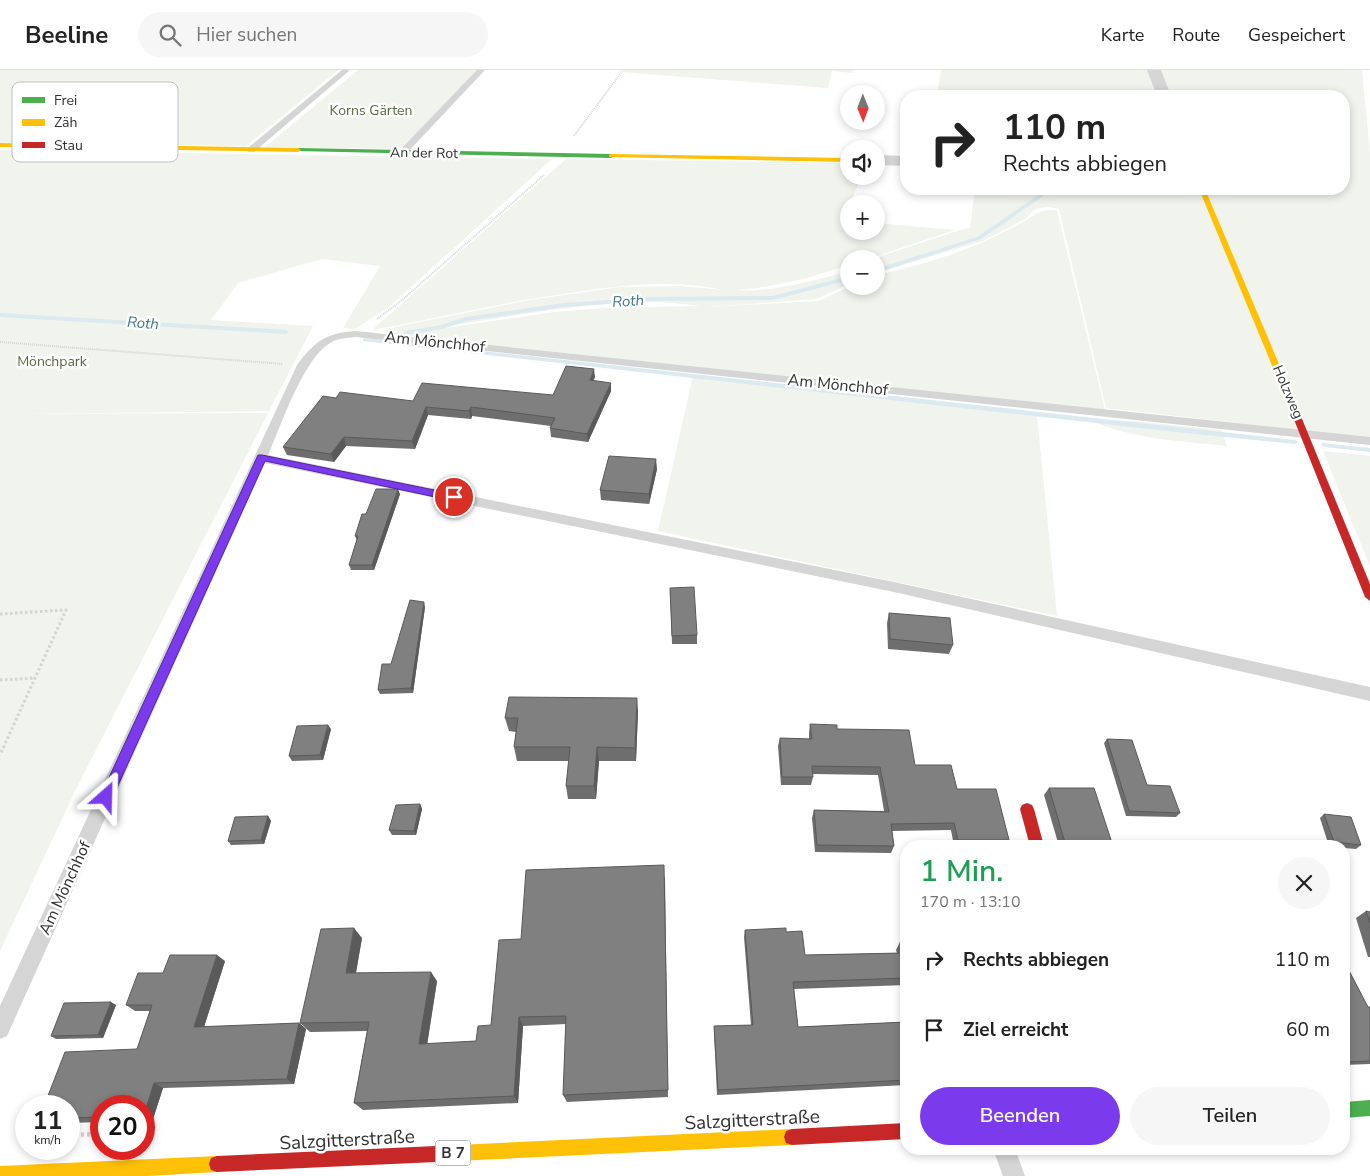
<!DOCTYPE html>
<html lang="de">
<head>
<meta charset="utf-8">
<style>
  :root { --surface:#fff; --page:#f6f6f6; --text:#222; --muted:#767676; --line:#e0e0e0; --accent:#7c3aed }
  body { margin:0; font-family:"Nunito Sans",sans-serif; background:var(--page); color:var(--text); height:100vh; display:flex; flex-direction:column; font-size:19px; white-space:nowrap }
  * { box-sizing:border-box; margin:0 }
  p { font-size:16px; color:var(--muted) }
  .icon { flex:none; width:28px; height:28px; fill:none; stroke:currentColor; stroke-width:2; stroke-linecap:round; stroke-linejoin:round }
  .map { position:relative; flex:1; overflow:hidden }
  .side { position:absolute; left:900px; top:770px; width:450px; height:315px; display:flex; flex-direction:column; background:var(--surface); border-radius:20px; box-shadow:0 2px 8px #0003 }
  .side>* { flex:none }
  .hud { position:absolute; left:900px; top:20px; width:450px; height:105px; border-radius:20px; box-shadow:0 2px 8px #0003; background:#fff; color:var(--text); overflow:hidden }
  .needle { width:32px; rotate:179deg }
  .buttons { position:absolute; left:840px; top:15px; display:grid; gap:10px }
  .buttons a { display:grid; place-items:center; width:45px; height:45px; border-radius:50%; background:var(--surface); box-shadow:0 2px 8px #0003; font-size:25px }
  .speed { position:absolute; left:15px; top:1025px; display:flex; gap:10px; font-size:25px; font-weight:700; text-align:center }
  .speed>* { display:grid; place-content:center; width:65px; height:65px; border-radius:50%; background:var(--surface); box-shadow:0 2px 8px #0003; line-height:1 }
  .speed small { font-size:12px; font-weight:400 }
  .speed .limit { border:8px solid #d22; background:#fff; color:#111 }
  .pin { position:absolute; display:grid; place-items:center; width:42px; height:42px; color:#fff; margin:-21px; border:2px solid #fff; border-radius:50%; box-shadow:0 1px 5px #0007 }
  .me { position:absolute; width:55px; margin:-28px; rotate:25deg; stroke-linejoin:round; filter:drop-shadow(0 0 4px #0008) }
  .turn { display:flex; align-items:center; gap:18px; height:105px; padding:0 20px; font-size:22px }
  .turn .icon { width:65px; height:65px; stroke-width:2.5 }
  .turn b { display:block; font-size:35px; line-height:42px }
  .round { display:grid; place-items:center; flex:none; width:52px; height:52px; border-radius:26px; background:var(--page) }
  .overview { display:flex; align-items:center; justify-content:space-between; height:85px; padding:0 20px }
  h1 { font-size:30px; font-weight:600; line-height:38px; color:#1e9e55 }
  .action { display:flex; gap:10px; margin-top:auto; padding:10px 20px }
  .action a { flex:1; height:58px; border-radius:30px; background:var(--accent); color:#fff; font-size:20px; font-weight:600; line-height:58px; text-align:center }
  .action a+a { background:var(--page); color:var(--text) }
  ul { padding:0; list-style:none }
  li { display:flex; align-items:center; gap:15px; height:70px; padding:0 20px }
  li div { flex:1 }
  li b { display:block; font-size:19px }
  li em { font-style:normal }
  header { display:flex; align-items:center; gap:30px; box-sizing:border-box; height:70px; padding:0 25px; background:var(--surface); border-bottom:1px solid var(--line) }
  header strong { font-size:24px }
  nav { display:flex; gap:28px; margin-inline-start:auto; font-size:18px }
  .search { width:350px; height:45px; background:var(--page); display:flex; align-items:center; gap:12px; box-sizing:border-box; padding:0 18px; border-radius:28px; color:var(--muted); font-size:19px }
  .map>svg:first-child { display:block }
  .green { fill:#f1f3ed }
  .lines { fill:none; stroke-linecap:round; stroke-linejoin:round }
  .stream { fill:#dbe9f0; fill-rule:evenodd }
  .path-far2 { stroke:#d4d4d4; stroke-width:2; stroke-dasharray:1 1; stroke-linecap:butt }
  .path-far1 { stroke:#d4d4d4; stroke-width:3; stroke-dasharray:2.5 2.5; stroke-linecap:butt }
  .path { stroke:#d4d4d4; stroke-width:4.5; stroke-dasharray:3 3; stroke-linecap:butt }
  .lane { fill:#d5d5d5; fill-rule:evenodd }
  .street { fill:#d5d5d5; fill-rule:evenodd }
  .fast { fill:#4caf50; fill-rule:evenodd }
  .slow { fill:#ffc107; fill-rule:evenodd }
  .jam { fill:#c62828; fill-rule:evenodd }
  .wall { fill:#6e6e6e }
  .shaded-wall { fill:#5a5a5a }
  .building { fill:#808080; stroke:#5a5a5a }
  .route { fill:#7c3aed; stroke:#51269a }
  .labels { text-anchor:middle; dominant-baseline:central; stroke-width:5; stroke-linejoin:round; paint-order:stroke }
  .far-park-label { font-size:14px; fill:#586b41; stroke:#fff }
  .far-street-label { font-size:14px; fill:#313131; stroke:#fff }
  .far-water-label { font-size:15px; font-style:italic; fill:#44788f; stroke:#fff }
  .shield { fill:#fff; stroke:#6f6f6f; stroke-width:1 }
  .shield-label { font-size:15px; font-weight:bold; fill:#313131 }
  .street-label { font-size:16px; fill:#313131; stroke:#fff }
  .near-street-label { font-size:19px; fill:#313131; stroke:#fff }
  .key { fill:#fff; stroke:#c1c1c1; stroke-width:1 }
  .key-label { font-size:14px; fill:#313131 }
</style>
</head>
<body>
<header>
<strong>Beeline</strong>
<div class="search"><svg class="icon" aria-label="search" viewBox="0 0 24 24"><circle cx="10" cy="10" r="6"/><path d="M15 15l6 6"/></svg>Hier suchen</div>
<nav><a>Karte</a><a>Route</a><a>Gespeichert</a></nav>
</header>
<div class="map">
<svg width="1370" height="1106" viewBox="0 0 1370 1106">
  <rect width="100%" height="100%" fill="#fff"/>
  <g class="green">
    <path d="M0,0H338L246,76L0,73Z"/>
    <path d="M358,0H478L401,79L265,77Z"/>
    <path d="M621,0H853L852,3L832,1L828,18L619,2Z"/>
    <path d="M941,0H1362L1370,83V368L1106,338L1059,139C1047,136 1034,136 1027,148L983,171L876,203V189L881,186L960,160L970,158L975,119H1344V26H937Z"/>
    <path d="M0,80L552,89L390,236L355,259L343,258L380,196L322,189L238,213L211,250L313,256L269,341L7,344L268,343L75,721L0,881Z"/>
    <path d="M566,89L849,93V106H862L843,149L849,150V161H876V153L955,160L868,189H849V195L804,209L758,218L736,220C770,223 816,210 849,201V214L817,229L708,237L818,231L852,216H876L877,205C929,193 971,181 1019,154C1035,146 1039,138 1057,140L1105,340L396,265L555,242L604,238L701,236C681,234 660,231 640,232C558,235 477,253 395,264L394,257L530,230L620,217L680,216L724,220C674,209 620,215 570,223C503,232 438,248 372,260Z"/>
    <path d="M693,306L1037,346L1057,546L658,461Z"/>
    <path d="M1133,351L1221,360L1227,376C1183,371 1138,370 1097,353Z"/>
    <path d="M1323,381L1370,386V496Z"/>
  </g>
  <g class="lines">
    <g class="stream">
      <path d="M1047,119L1052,120L981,169L876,203V199L977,167Z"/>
      <path d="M849,206V210L773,230L652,231L564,237L467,251L442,259L406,265L403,263L406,261L441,255L466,247L564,233L652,227L773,226Z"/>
      <path d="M0,243L286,260L289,262L286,264L0,247Z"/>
      <path d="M365,268L1295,370L1299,372L1295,374L1176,362L363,271V269Z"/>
      <path d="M1322,373L1370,378V382L1325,377L1321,375Z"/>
    </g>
    <g class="path-far2">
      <path d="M574,66L621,3"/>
      <path d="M377,249L401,231L544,105"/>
      <path d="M0,272L283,294"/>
    </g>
    <g class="path-far1">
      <path d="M0,544L66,540L0,685"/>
      <path d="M0,610L35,608"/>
    </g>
    <path class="path" d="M69,1065L101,1064"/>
    <g class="lane">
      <path d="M342,0H350L254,82H248V78Z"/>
      <path d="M477,0H485L405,85H399V81Z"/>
      <path d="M356,261L1370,367V375L356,267C347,268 338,268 330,273C303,289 281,356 268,385L894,512L1370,617V631L894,522L265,393L7,966L0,969V936L297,295C315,271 326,263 356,261Z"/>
      <path d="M993,1079H1015L1025,1106H1003Z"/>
    </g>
    <g class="street">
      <path d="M1147,0H1161L1171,26H1157Z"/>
      <path d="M876,85L906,86V96L876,95Z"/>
    </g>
    <g class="fast">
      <path d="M298,78L611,84L614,86L611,88L296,81V79Z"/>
      <path d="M1370,1030V1046L1344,1048V1032Z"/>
    </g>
    <g class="slow">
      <path d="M0,73L298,78L301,80L298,82L0,77Z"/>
      <path d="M611,84L849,88V92L609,87V85Z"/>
      <path d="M1199,119H1205L1293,327L1292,329H1286L1285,327Z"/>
      <path d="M792,1059L798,1061L800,1067L798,1073L792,1075L436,1092L430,1090L428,1084L430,1078L436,1076Z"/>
      <path d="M217,1086L223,1088L225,1094L223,1100L217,1102L148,1106H0V1096Z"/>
    </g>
    <g class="jam">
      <path d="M1289,324L1293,327L1370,514V531L1365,527L1285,327Z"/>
      <path d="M1027,733L1032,735L1034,739L1044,776H1030L1020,739L1022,735Z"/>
      <path d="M906,1053V1069L792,1075L786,1073L784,1067L786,1061L792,1059Z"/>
      <path d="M436,1076L442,1078L444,1084L442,1090L436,1092L217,1102L211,1100L209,1094L211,1088L217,1086Z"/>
    </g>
  </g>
  <g class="wall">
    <path d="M595,307L593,311L611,321L588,372L551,367L550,358L551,356L472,346L471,349L428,345L415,379L346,376L334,392L287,385L283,377L336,328L413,331L553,325Z"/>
    <path d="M657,399L649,434L601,430L600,420Z"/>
    <path d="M400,424L374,500H351L349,495L357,470L355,466L366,444Z"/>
    <path d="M670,518L697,565V574H672Z"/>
    <path d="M425,537L413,623L380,624L378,620L391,594Z"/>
    <path d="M889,543L953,575L949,584L888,579L887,553Z"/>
    <path d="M638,641L636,691H599L596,729H568L566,716L569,691H517L514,677L516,662L509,661L505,648Z"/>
    <path d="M810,654L837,659L915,695L957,719L1009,770L1005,776H954L951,760L892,761L894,776L891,783L815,782L812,748L814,740L884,741L878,705L813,704V707L811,715H781L778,676L780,668L809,669V663Z"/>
    <path d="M331,659L323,690L292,691L289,686Z"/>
    <path d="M1107,669L1147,715L1180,743L1176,747L1126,746L1104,673Z"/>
    <path d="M1049,718L1113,776H1059L1044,725Z"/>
    <path d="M420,734L422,739L416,765H392L389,760Z"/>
    <path d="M1324,744L1361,775L1356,779L1344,778V776H1329L1320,748Z"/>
    <path d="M268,746L271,751L264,774L231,775L228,771Z"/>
    <path d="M665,807L668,1027L567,1032L563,1025L566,954L523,956L518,1033L363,1040L354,1033L367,961L310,962L300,953L362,868L356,903L437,911L427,974L476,971L491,955L521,869Z"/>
    <path d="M1366,841L1370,842V887H1368L1356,848Z"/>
    <path d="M745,860L805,885L897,883L896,880L900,872H906V915L794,919L798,957L906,952V1015L717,1025L714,963V956L751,955L744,867Z"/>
    <path d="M225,891L204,957L299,953L306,959L294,1014L163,1018L153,1049L144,1050V1036H101V1052L69,1053V1036L137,979L150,941H135L126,935Z"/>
    <path d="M1344,891L1368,937H1370V994L1344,995Z"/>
    <path d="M116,935L103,968L56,969L51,966Z"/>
  </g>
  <g class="shaded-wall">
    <path d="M594,299L595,307L590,318V310Z"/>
    <path d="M611,313V321L588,372L587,364Z"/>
    <path d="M426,337L428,345L415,379L412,371Z"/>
    <path d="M471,337L472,346L471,349L469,341Z"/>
    <path d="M344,367L346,376L334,392L331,384Z"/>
    <path d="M656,389L657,399L649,434V424Z"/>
    <path d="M398,419L400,424L374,500L372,495Z"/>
    <path d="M424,532L425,537L413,623L411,618Z"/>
    <path d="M637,628L638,641L636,691L635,678Z"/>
    <path d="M328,655L331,659L323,690L320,685Z"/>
    <path d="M597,677L599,691L596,729L594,716Z"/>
    <path d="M420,734L422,739L416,765L414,761Z"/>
    <path d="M268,746L271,751L264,774L261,770Z"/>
    <path d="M354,858L362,868L354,913L346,903Z"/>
    <path d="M217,885L225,891L202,963L194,957Z"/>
    <path d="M431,902L437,911L426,982L419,974Z"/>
    <path d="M111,932L116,935L103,968L98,965Z"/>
    <path d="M519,947L523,956L518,1033L514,1026Z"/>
    <path d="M299,953L306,959L294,1014L287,1009Z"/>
    <path d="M154,1013L163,1018L153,1049L144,1045Z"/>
  </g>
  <g class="building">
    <path d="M566,296L594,299L590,310L611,313L587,364L550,358L555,348L471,337L469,341L426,337L412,371L344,367L331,384L283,377L323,326L336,328L340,322L413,331L422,313L553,325Z"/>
    <path d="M609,386L656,389L649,424L600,420Z"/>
    <path d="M376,419H398L372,495H349L358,466H355L362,444H366Z"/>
    <path d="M694,517L697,565L672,566L670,518Z"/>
    <path d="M410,530L424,532L411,618L378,620L382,594H391Z"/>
    <path d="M889,543L950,548L953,575L890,569Z"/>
    <path d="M509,627L637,628L635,678L597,677L594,716H566L570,677H514L518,648H505Z"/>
    <path d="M810,654L837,655V659L909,660L915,695H951L957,719H996L1009,770H958L954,753L891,754L894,776L817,775L814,740L889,742L880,697L812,696L813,707H782L780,668L812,669Z"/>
    <path d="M328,655L320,685L289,686L297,656Z"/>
    <path d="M1107,669L1132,670L1147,715L1170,716L1180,743L1129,741Z"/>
    <path d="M1049,718H1094L1113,776H1066Z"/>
    <path d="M420,734L414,761L389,760L396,735Z"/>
    <path d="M1324,744L1351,747L1361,775L1334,772Z"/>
    <path d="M268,746L261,770L228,771L235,747Z"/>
    <path d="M664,795L668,1020L563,1025L566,946L519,947L514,1026L354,1033L369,952L300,953L321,859L354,858L346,903L431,902L419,974L476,971L478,956L491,955L499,870L521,869L526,800Z"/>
    <path d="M1366,841L1370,842V853Z"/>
    <path d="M786,858V862L802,861L805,885L902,883L900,872H906V908L793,912L798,957L906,952V1010L718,1020L714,956L753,955L745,860Z"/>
    <path d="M170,885H217L194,957L299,953L287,1009L154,1013L144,1045V1036H101V1047L69,1048V1036H44L65,982L137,979L152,935H126L138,903H163Z"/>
    <path d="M1344,891L1368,937H1370V991L1344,992Z"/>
    <path d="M111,932L98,965L51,966L64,933Z"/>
  </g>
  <path class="route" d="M258,385H262L454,424L459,427L454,431L265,391L111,731L106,733L102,731L100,727Z"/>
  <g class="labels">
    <g class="far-park-label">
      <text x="371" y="40">Korns Gärten</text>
      <text x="52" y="291">Mönchpark</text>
    </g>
    <g class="far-street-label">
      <text transform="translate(424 83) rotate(1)">An der Rot</text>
      <text transform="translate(1288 322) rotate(67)">Holzweg</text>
    </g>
    <g class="far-water-label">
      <text transform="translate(628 231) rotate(-4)">Roth</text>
      <text transform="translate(143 253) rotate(4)">Roth</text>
    </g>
    <rect class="shield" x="435.5" y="1070.5" width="35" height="25" rx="4"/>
    <g class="shield-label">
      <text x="453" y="1083">B 7</text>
    </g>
    <g class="street-label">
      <text transform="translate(435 272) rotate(6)">Am Mönchhof</text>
      <text transform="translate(838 315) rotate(6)">Am Mönchhof</text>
      <text transform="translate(65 818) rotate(-65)">Am Mönchhof</text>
    </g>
    <g class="near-street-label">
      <text transform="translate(752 1050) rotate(-3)">Salzgitterstraße</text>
      <text transform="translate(347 1070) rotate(-3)">Salzgitterstraße</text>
    </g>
  </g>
  <rect x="12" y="12" width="166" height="80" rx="8" class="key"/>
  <rect x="22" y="27" width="23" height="6" fill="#4caf50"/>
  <rect x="22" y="49" width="23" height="7" fill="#ffc107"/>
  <rect x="22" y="72" width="23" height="6" fill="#c62828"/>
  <g class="key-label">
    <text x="54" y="35">Frei</text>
    <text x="54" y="57">Zäh</text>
    <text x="54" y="80">Stau</text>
  </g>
</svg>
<div class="buttons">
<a><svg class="needle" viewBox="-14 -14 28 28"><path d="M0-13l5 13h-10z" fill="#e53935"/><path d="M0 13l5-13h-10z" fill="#767676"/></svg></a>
<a><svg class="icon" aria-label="sound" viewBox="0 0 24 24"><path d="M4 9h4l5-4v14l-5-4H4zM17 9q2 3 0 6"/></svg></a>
<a>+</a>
<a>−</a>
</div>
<div class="speed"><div>11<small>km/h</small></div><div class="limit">20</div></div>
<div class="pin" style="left:454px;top:427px;background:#d93025"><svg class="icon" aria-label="arrive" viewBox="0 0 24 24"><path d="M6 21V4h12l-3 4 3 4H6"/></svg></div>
<svg class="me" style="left:106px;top:727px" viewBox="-20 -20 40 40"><path d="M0-17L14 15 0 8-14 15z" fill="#7c3aed" stroke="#fff" stroke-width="4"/></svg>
<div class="hud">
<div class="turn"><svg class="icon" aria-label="right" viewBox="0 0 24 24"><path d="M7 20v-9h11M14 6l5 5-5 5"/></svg><div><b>110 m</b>Rechts abbiegen</div></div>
</div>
<section class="side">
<div class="overview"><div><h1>1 Min.</h1><p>170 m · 13:10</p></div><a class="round"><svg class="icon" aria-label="close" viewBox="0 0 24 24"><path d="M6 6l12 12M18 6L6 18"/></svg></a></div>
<ul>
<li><svg class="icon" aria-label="right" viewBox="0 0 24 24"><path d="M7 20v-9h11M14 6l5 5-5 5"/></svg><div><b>Rechts abbiegen</b></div><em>110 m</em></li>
<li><svg class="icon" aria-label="arrive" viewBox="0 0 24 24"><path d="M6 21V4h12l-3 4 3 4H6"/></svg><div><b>Ziel erreicht</b></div><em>60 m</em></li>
</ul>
<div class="action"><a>Beenden</a><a>Teilen</a></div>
</section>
</div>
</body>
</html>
